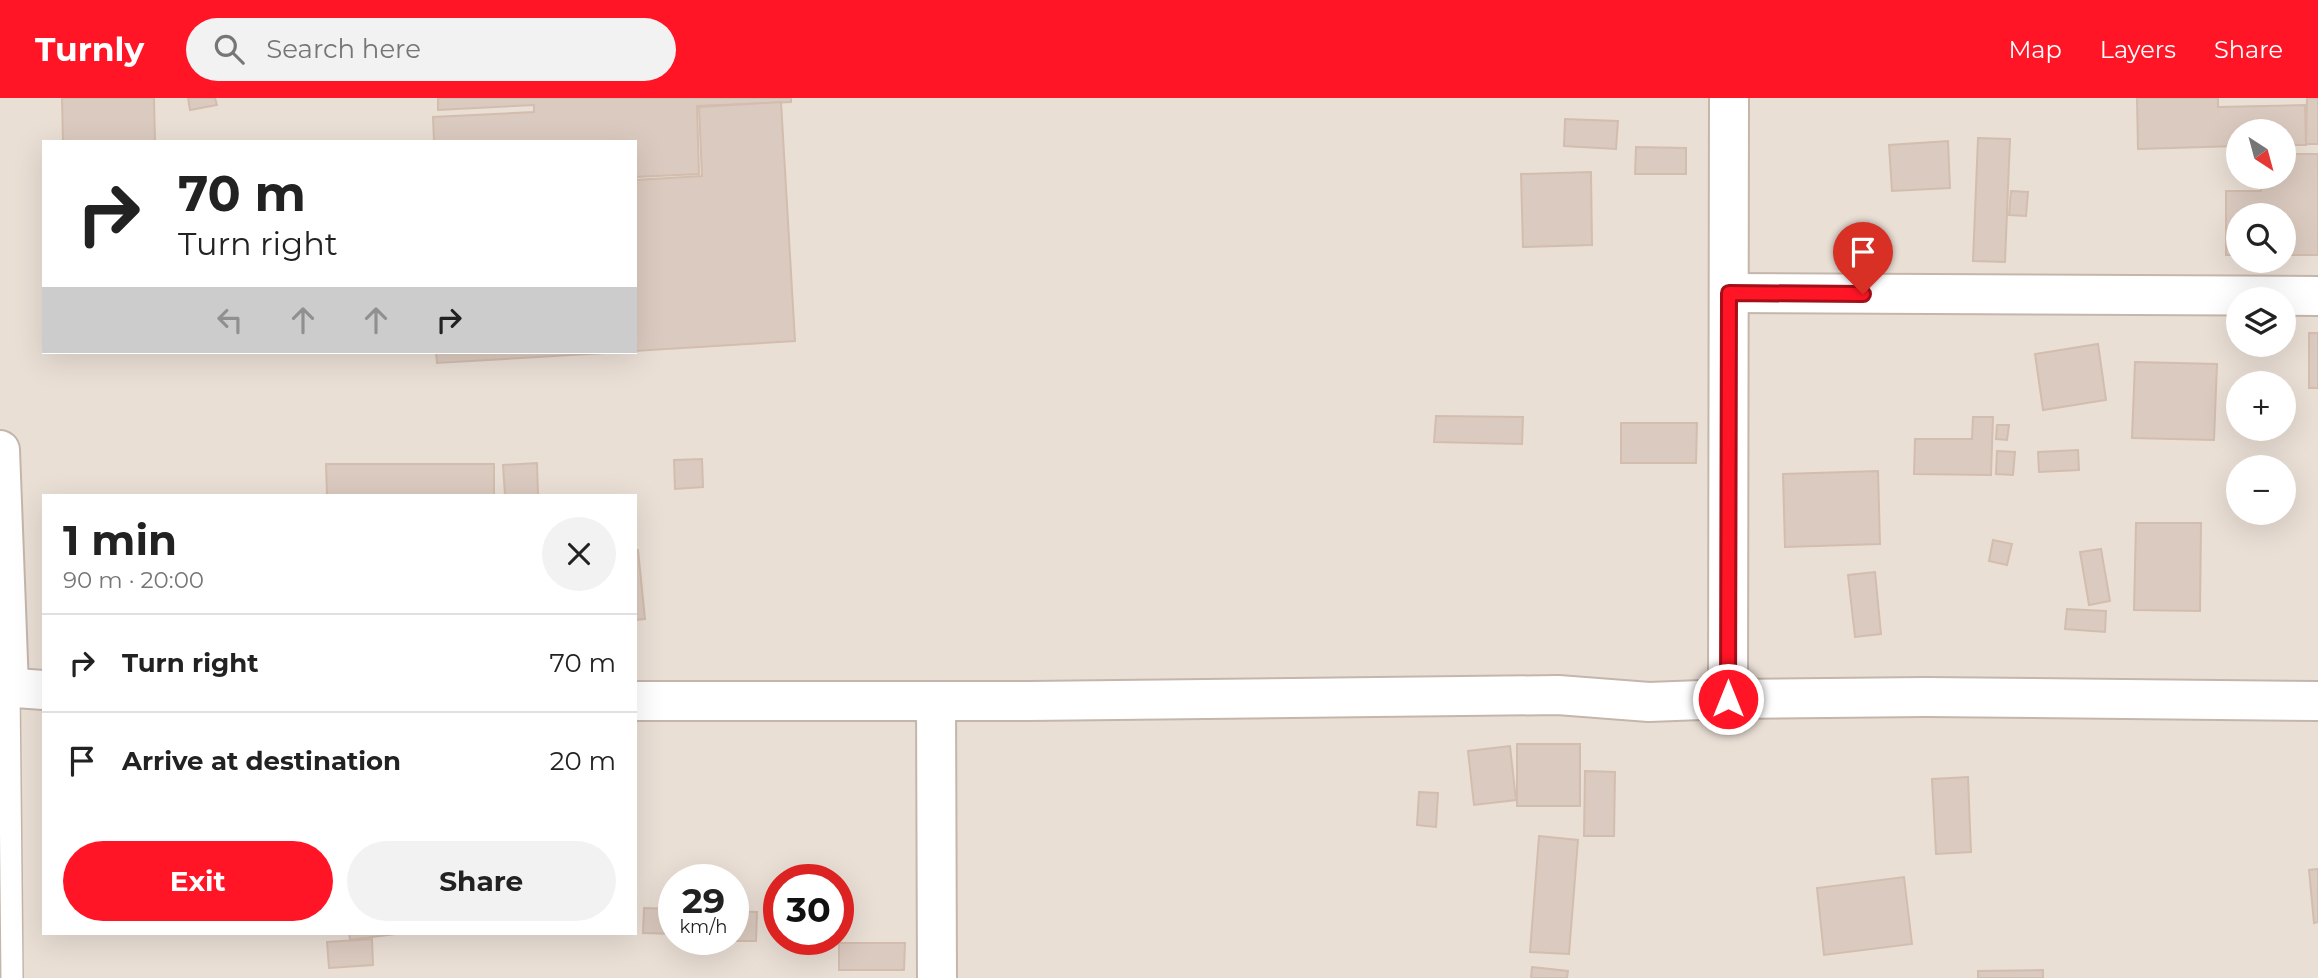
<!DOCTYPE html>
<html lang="en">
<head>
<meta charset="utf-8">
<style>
  :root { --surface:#fff; --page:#f2f2f2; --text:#222; --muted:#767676; --line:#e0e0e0; --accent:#ff1525 }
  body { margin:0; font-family:Montserrat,sans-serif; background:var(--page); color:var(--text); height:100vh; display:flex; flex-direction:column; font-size:26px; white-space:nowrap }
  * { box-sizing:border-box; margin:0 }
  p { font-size:23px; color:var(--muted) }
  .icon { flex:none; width:38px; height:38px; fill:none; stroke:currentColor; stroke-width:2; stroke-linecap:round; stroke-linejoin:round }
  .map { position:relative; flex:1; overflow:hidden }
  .sheet { position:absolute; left:42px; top:396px; width:595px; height:441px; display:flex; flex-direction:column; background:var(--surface); border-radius:0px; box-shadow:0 7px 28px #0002 }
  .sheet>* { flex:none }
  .guide { position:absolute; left:42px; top:42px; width:595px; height:214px; border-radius:0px; box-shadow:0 7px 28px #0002; background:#fff; color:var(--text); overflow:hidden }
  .needle { width:46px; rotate:144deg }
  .tools { position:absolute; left:2226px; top:21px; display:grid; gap:14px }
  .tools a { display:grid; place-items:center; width:70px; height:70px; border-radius:50%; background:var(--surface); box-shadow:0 7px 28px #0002; font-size:35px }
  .speed { position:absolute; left:658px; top:766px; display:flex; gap:14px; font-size:35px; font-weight:700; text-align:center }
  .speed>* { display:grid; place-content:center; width:91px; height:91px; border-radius:50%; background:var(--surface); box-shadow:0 7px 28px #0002; line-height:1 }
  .speed small { font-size:18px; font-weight:400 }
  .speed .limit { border:10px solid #d22; background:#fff; color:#111 }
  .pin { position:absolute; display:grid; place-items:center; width:60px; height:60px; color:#fff; margin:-72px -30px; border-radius:50% 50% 50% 0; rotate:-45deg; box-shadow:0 0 7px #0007 }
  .pin .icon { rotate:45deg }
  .me { position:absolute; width:77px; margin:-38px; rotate:0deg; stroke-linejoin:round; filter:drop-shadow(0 0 5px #0008) }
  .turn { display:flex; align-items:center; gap:24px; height:147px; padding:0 21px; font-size:32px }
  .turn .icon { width:91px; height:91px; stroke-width:2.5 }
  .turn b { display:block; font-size:49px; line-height:60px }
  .lanes { display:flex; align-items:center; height:66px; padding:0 21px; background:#0003; justify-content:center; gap:35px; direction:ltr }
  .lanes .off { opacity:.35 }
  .round { display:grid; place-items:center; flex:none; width:74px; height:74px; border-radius:37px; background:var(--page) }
  .head { display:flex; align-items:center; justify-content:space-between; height:119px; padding:0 21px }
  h1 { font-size:42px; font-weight:700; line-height:52px }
  .primary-button { display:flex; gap:14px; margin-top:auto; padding:14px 21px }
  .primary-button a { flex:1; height:80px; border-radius:42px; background:var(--accent); color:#fff; font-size:28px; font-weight:700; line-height:80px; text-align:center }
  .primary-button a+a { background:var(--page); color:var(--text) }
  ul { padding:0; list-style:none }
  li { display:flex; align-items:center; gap:21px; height:98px; padding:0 21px; border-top:2px solid var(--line) }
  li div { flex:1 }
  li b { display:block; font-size:26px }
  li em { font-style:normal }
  header { display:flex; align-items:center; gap:42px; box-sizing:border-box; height:98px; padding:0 35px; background:var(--accent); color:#fff }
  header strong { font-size:33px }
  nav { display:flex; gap:38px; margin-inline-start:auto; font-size:24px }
  .search { width:490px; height:63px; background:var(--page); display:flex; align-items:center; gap:18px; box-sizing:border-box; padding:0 24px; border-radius:38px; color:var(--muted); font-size:26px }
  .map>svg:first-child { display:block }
  .residential { fill:#eadfd5; fill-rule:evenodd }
  .building { fill:#dbcabf; stroke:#d3bdae; stroke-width:2 }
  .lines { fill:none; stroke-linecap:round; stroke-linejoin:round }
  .lane-casing { stroke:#c5b6ac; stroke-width:24 }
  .street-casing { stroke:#c5b6ac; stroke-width:42 }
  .lane { stroke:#fff; stroke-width:21 }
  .street { stroke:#fff; stroke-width:38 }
  .route-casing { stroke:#a60e18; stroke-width:18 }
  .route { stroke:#ff1525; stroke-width:12 }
</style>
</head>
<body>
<header>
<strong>Turnly</strong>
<div class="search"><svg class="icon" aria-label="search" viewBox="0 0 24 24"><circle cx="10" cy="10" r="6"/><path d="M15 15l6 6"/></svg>Search here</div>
<nav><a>Map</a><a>Layers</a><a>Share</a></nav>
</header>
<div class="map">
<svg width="2318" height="880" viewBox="0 0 2318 880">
  <rect width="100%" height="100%" fill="#f5eee7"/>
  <path class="residential" d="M0,0H2318V880H12L0,589ZM2238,33H2284V79H2238ZM44,44H635V254H44ZM2238,117H2284V163H2238ZM2238,201H2284V247H2238ZM2238,285H2284V331H2238ZM2238,369H2284V415H2238ZM44,397H635V835H44ZM674,782H733V842H674ZM779,782H838V842H779Z"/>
  <g class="building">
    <path d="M62,0H154L155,44H63Z"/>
    <path d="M188,0H215L217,7L190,12Z"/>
    <path d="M438,0H791V4L697,8L699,76L635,79V44H434L433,19L534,14V7L438,12Z"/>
    <path d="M2137,0H2218V9L2305,7L2306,47H2284V33H2238V48L2138,51Z"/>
    <path d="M2307,0H2318V46H2306Z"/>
    <path d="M781,4L795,243L635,253V82L702,78L699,9Z"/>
    <path d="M1565,21L1618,23L1616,51L1564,48Z"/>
    <path d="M1978,40L2010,41L2005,164L1973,163Z"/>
    <path d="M1948,43L1950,90L1892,93L1889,47Z"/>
    <path d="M1636,49L1686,50V76H1635Z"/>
    <path d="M2284,56H2318V157H2284V117H2238V157H2226V93H2261V79H2284Z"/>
    <path d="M1591,74L1592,147L1523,149L1521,76Z"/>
    <path d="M2011,93L2028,94L2026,118L2009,117Z"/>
    <rect x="2309" y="235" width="9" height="55"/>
    <path d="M2098,246L2106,302L2043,312L2035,256Z"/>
    <path d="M436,254H622L437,265Z"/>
    <path d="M2135,264L2217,266L2214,342L2132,340Z"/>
    <path d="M1436,318L1523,319L1522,346L1434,344Z"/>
    <path d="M1973,319H1993L1991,377L1914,376L1915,341H1972Z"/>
    <path d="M1621,325H1697L1696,365H1621Z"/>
    <path d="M1997,327H2009L2007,342L1996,341Z"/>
    <path d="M2078,352L2079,372L2039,374L2038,354Z"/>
    <path d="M1997,353L2015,354L2013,377L1996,376Z"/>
    <path d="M702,361L703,389L675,391L674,362Z"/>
    <path d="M537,365L538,397H505L503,367Z"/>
    <path d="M326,366H494V397H327Z"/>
    <path d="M1878,373L1880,446L1785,449L1783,376Z"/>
    <path d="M2136,425H2201L2200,513L2134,512Z"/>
    <path d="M1993,442L2012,446L2007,467L1989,463Z"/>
    <path d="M2101,451L2110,503L2089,507L2080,454Z"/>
    <path d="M635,452H638L645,521L635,522Z"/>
    <path d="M1875,474L1881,536L1855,539L1848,477Z"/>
    <path d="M2067,511L2106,513L2105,534L2065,531Z"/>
    <rect x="1517" y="646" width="63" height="62"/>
    <path d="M1510,648L1516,702L1474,707L1468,653Z"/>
    <path d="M1585,673L1615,674L1614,738H1584Z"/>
    <path d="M1968,679L1971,754L1936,756L1932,681Z"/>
    <path d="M1419,694L1438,695L1436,729L1417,727Z"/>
    <path d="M1539,738L1578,742L1569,856L1530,854Z"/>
    <path d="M2318,771V824L2314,825L2309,772Z"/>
    <path d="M1904,779L1912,846L1824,857L1817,790Z"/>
    <path d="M644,810L674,811V836L643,835Z"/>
    <path d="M733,813L757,814L756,843H721L733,842Z"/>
    <path d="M349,835H395V836L350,842Z"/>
    <path d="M372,841L373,867L329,870L327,844Z"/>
    <path d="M839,845H905L904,872H839Z"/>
    <path d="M1532,869L1568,873L1567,880H1531Z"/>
    <path d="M2043,872V880H1978V873Z"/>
  </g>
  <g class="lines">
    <defs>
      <path id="lane" d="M9,589L12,880"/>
      <g id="street">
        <path d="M1729,195L2318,198"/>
        <path d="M0,352L9,589"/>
        <path d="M0,589L44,592"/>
        <path d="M1728,601L1729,0"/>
        <path d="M635,603H1029L1558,597L1649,604L1728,601L1925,599L2318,603"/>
        <path d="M936,603L937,880"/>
      </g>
    </defs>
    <use href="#lane" class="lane-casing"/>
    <use href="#street" class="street-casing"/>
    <use href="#lane" class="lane"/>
    <use href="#street" class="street"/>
  </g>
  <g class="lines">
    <defs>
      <path id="route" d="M1728,601L1729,195L1863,196"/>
    </defs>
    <use href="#route" class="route-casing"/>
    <use href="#route" class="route"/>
  </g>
</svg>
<div class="tools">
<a><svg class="needle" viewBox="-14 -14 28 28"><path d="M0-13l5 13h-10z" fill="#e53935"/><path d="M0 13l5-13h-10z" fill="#767676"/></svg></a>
<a><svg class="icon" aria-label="search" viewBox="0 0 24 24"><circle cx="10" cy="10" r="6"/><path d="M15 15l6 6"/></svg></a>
<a><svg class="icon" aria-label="layers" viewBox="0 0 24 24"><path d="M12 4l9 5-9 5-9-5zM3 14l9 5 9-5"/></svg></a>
<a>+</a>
<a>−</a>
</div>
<div class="speed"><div>29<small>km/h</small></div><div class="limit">30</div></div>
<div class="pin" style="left:1863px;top:196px;background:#d93025"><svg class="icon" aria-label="arrive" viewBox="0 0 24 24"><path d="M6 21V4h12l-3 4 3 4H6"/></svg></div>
<svg class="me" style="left:1728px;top:601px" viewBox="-20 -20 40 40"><circle r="17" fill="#ff1525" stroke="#fff" stroke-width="3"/><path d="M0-11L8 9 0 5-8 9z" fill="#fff"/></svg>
<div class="guide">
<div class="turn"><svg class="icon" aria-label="right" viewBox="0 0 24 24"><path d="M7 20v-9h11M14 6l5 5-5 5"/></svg><div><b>70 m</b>Turn right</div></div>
<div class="lanes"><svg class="icon off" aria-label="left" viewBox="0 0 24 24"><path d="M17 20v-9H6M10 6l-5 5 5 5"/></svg><svg class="icon off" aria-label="ahead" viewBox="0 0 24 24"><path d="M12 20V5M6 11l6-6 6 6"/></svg><svg class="icon off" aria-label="ahead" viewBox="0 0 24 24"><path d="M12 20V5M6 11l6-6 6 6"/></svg><svg class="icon" aria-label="right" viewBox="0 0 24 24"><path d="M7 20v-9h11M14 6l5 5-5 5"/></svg></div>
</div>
<section class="sheet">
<div class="head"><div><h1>1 min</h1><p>90 m · 20:00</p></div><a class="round"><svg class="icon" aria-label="close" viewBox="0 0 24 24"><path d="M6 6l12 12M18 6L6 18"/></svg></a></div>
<ul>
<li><svg class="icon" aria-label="right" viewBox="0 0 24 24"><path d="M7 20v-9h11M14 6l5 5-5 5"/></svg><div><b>Turn right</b></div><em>70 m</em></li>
<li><svg class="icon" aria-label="arrive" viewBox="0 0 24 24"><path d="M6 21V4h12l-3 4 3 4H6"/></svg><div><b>Arrive at destination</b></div><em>20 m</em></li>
</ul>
<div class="primary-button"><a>Exit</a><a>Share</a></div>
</section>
</div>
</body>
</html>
